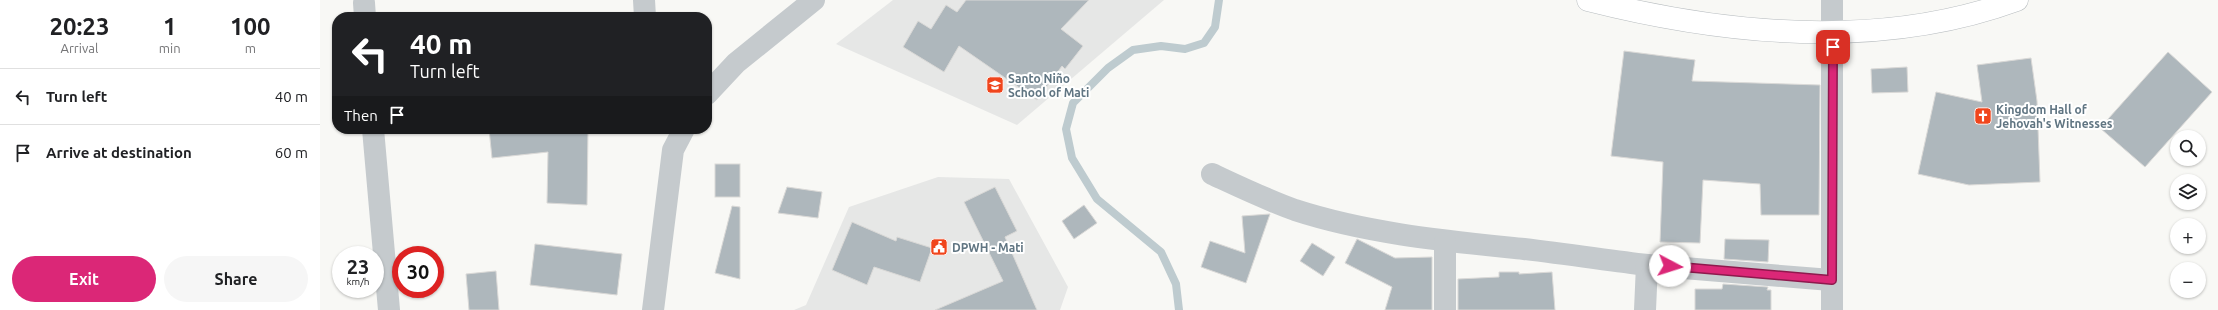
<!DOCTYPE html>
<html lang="en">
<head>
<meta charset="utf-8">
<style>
  :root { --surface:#fff; --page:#f6f6f6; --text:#202124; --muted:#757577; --line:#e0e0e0; --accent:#db2777 }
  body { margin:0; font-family:Ubuntu,sans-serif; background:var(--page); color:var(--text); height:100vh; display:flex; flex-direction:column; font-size:15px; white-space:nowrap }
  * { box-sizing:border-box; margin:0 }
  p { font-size:13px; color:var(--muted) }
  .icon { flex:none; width:22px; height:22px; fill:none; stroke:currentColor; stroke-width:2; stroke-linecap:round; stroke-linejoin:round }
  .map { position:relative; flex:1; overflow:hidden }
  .sheet { display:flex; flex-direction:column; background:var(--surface); width:320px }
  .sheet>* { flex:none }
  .guide { position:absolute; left:12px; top:12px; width:380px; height:122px; border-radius:16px; box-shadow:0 1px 3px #0004; background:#202124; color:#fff; overflow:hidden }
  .tools { position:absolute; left:1850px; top:130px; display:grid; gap:8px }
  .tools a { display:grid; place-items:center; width:36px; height:36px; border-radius:50%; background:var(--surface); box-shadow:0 1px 3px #0004; font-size:20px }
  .speed { position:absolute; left:12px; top:246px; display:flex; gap:8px; font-size:20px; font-weight:700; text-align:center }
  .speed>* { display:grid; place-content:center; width:52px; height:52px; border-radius:50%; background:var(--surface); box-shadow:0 1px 3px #0004; line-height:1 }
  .speed small { font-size:10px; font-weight:400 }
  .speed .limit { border:6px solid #d22; background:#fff; color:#111 }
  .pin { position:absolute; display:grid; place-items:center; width:34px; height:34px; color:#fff; margin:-17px; border-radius:8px; box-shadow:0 2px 6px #0006 }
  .me { position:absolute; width:44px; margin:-22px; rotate:95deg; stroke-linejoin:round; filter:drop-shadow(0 0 3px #0008) }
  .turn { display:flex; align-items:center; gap:14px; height:84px; padding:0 12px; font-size:18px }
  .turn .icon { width:52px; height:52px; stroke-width:2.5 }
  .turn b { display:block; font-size:28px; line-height:34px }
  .then { display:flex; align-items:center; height:38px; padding:0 12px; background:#0003; gap:8px; font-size:15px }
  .eta { display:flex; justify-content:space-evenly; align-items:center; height:68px; text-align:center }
  .eta b { font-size:24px; font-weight:700; line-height:28px }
  .cta { display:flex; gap:8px; margin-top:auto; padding:8px 12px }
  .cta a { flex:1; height:46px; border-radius:24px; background:var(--accent); color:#fff; font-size:16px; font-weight:700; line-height:46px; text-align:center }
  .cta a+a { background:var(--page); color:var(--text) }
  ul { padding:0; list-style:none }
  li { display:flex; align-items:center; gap:12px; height:56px; padding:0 12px; border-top:1px solid var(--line) }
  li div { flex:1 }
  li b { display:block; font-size:15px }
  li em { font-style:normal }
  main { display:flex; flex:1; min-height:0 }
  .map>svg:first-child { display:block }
  .built { fill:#e6e7e6 }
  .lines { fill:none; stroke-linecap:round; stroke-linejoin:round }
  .stream { stroke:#becbcf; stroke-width:8 }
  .building { fill:#aeb7bc; stroke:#dad9d7 }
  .major-casing { stroke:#b8bdc0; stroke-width:23 }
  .minor { stroke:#c5cacd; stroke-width:22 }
  .major { stroke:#fff; stroke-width:22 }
  .route-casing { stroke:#8e194d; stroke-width:10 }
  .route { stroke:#db2777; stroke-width:7 }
  .labels { text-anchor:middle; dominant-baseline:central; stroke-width:4; stroke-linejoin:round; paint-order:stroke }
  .poi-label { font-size:12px; font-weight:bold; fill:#607582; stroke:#fff; text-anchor:start }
</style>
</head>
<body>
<main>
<section class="sheet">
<div class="eta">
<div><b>20:23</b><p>Arrival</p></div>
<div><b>1</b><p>min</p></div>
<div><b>100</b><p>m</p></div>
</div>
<ul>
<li><svg class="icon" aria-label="left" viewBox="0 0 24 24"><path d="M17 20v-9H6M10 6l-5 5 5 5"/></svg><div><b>Turn left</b></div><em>40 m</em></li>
<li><svg class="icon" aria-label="arrive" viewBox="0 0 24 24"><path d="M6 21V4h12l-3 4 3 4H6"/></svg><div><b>Arrive at destination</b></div><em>60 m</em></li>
</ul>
<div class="cta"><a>Exit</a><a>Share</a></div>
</section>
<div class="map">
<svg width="1898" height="310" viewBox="0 0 1898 310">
  <rect width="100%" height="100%" fill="#f8f8f5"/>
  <g class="built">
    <path d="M573,0H844L697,125L516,44Z"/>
    <path d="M618,177L689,179L748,287L740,310H474L486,305L529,207Z"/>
  </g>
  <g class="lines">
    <path class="stream" d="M859,310L856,284L841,252L777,199L752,158L746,129L753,103L788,68L813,50L841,46L865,49L884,43L895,27L899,0"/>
  </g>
  <g class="building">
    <path d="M646,0H769L741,29L763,46L745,69L742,66L717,100L639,46L624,72L583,47L598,21L611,29L626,5L637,12Z"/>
    <path d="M1304,51L1375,60L1372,81L1500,85L1499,215H1441L1440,184L1383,180L1380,243L1340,242L1343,162L1291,156Z"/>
    <path d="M1848,52L1892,92L1825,167L1780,128Z"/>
    <path d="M1711,58L1717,101L1720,182L1649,185L1598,174L1616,92L1662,102L1657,65Z"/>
    <path d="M1587,67L1588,92L1552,93L1551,69Z"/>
    <path d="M169,129H268L267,205L227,203L228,152L172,158Z"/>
    <rect x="395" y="164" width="25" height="33"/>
    <path d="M467,187L502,192L498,218L458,213Z"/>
    <path d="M675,187L697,231L685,237L717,310H615L683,281L644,202Z"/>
    <path d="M764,205L777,223L754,239L742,221Z"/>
    <path d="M412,206L420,207V279L395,273Z"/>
    <path d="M950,214L926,283L881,267L890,241L925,253L922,216Z"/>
    <path d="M532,222L576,241L577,237L612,248L600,282L554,267L547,285L512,270Z"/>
    <path d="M1037,239L1075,258L1112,257V310H1065L1072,287L1025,263Z"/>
    <path d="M1405,239L1449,240L1448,262L1404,259Z"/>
    <path d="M992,243L1015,257L1003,276L980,261Z"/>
    <path d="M215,244L302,254L297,295L210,285Z"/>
    <path d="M176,271L179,310H149L146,274Z"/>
    <path d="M1179,272H1199V274L1232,272L1235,310H1138V279L1179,277Z"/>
    <path d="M1403,284L1448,287L1447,290H1451V310H1375V289H1402Z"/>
  </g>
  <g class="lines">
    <defs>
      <path id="major" d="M1268,0C1406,35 1561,50 1697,0"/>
    </defs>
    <use href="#major" class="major-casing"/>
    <g class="minor">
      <path d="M324,0L325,17"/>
      <path d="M44,3L45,17"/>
      <path d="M387,94L416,63L494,0"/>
      <path d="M53,129L69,310"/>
      <path d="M892,174C920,187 947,200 975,210C1049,234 1128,241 1204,249C1246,254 1287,260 1327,265"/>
      <path d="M333,310L353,150L364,129"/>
      <path d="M1125,310V242"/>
      <path d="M1325,310L1327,265L1511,280"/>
      <path d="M1512,310V0"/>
    </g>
    <use href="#major" class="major"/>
  </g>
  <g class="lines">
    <defs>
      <path id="route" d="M1350,266L1512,280L1513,47"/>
    </defs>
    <use href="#route" class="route-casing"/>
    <use href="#route" class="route"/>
  </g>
  <defs>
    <symbol id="school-square" viewBox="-11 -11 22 22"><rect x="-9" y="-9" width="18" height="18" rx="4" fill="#f0451c" stroke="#fff"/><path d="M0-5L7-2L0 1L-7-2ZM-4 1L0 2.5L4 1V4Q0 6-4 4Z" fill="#fff"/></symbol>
    <symbol id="church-square" viewBox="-11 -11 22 22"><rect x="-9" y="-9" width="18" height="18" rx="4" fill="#f0451c" stroke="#fff"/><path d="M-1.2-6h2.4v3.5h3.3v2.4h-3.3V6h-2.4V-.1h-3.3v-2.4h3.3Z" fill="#fff"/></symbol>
    <symbol id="civic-square" viewBox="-11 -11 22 22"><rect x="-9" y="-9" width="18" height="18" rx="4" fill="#f0451c" stroke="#fff"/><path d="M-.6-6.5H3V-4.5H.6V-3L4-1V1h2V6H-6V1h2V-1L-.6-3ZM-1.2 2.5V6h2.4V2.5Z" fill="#fff"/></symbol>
  </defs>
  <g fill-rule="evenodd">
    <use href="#school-square" x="665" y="75" width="20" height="20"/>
    <use href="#church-square" x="1653" y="106" width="20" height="20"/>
    <use href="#civic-square" x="609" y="237" width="20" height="20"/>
  </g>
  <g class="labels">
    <g class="poi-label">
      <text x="688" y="78">Santo Niño<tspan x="688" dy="14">School of Mati</tspan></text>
      <text x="1676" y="109">Kingdom Hall of<tspan x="1676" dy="14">Jehovah's Witnesses</tspan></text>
      <text x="632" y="247">DPWH - Mati</text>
    </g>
  </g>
</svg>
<div class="tools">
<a><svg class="icon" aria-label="search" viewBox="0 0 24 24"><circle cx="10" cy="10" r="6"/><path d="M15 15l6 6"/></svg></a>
<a><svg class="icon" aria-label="layers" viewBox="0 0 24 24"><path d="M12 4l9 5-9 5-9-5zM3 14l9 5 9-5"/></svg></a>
<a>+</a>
<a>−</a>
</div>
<div class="speed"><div>23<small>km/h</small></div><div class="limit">30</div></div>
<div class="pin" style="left:1513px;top:47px;background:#d93025"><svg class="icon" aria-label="arrive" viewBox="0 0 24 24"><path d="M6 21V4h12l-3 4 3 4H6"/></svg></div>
<svg class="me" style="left:1350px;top:266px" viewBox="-20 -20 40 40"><circle r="19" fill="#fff"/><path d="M0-13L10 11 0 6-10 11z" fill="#db2777"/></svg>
<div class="guide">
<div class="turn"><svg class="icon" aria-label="left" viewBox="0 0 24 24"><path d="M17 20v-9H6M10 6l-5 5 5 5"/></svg><div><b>40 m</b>Turn left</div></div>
<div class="then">Then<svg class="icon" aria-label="arrive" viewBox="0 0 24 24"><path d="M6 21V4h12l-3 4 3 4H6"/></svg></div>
</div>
</div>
</main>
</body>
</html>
